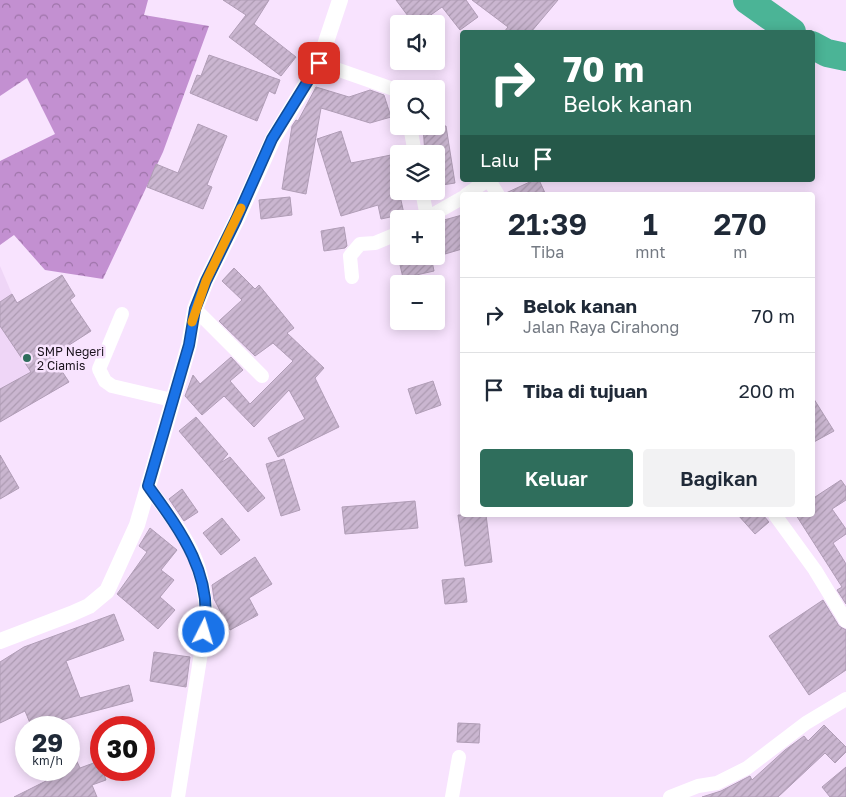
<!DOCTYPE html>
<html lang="id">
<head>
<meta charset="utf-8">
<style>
  :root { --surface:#fff; --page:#f2f2f3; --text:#1f2937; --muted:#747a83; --line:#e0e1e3; --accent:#2f6e5c }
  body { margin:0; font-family:"Golos Text",sans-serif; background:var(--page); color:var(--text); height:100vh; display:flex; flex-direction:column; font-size:19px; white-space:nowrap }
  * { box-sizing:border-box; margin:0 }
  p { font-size:16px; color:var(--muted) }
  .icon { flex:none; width:28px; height:28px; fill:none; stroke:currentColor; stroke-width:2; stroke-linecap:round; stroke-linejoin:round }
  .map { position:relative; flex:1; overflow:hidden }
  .panel { position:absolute; left:460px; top:192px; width:355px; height:325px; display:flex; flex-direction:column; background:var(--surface); border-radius:5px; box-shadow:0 2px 12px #0003 }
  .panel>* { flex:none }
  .top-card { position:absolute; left:460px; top:30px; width:355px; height:152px; border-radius:5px; box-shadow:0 2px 12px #0003; background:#2f6e5c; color:#fff; overflow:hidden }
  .controls { position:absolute; left:390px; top:15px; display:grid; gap:10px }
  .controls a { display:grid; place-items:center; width:55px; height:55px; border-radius:5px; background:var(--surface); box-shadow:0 2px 12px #0003; font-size:25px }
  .speed { position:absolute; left:15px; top:716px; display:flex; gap:10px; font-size:25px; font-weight:700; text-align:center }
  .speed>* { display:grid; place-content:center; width:65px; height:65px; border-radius:50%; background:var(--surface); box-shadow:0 2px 12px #0003; line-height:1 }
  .speed small { font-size:12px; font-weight:400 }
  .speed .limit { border:8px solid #d22; background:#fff; color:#111 }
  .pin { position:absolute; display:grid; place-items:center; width:42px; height:42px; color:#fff; margin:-21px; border-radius:10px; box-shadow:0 2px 8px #0006 }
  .me { position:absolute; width:55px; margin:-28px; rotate:5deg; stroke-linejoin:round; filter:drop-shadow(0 0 4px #0008) }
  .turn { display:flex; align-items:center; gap:18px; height:105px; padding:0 20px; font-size:22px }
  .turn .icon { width:65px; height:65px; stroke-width:2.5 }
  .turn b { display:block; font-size:35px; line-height:42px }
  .then { display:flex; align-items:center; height:48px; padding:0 20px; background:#0003; gap:10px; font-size:19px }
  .eta { display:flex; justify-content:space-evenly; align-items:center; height:85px; text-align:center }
  .eta b { font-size:30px; font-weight:600; line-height:35px }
  .action { display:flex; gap:10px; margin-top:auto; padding:10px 20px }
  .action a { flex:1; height:58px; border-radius:5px; background:var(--accent); color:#fff; font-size:20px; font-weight:600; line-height:58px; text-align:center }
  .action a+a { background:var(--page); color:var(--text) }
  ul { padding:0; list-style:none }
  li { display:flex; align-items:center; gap:15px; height:75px; padding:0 20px; border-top:1px solid var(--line) }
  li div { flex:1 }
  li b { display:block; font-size:19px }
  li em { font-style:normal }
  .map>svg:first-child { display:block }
  .built { fill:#efd6f7 }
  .forest { fill:url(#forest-crowns) }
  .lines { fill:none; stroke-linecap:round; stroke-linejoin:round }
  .river { stroke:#4bb496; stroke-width:28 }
  .building { fill:url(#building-hatch); stroke:#b09db6 }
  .minor { stroke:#fff; stroke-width:14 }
  .tertiary { stroke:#fff; stroke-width:16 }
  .route-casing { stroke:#114b97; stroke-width:12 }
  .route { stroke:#1a73e8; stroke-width:9 }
  .slow { stroke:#f59e0b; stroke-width:9 }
  .poi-dot { fill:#2f6e5c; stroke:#f8e3fe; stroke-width:2 }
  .labels { text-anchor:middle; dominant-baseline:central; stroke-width:5; stroke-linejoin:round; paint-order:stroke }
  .poi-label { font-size:12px; fill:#19121b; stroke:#f8e3fe; text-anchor:start }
</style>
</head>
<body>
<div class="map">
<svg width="846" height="797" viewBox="0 0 846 797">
  <defs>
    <pattern id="forest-crowns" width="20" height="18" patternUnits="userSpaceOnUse" patternTransform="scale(1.25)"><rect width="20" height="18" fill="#c390d1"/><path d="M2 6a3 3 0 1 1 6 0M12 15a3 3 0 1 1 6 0" fill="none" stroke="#9e74a9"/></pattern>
    <pattern id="building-hatch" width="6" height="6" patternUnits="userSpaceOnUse" patternTransform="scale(1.25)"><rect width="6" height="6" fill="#cab6d0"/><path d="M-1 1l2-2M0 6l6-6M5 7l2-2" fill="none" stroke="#ad9bb2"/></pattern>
  </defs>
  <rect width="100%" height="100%" fill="#f8e3fe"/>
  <path class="built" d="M0,266L12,294L69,382L0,422Z"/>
  <path class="forest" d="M0,0H148L144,15L209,26L163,152L103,279L45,270L14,235L0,245V161L55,134L27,78L0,96Z"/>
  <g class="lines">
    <g class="river">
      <path d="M747,0L792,32"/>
      <path d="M812,45L827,53L846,57"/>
    </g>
  </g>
  <g class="building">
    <path d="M223,0H269L254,24L296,57L281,76L229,37L246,15Z"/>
    <path d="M396,0H466L478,17L460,30L442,7L418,24H414Z"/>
    <path d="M472,0H558L531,32H504L508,27Z"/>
    <path d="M209,55L280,80L275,94L269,91L257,121L190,93L197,75L201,76Z"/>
    <path d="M316,87L349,97L370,90L384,95L391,117L370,123L321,108L306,194L282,189L292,126L296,120L298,121Z"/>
    <path d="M198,124L227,136L207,185L212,187L203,209L147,187L156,164L178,173Z"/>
    <path d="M423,126H446L455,183L436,186V154H425Z"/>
    <path d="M341,131L351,163L396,154L399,191L404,214L381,219L378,205L341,216L317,139Z"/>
    <path d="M534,180H539L546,195H507L506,193Z"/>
    <path d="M290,197L292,215L261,219L259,200Z"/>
    <path d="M462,215V249L445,254L437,222Z"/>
    <path d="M344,227L347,246L345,248L324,251L321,231Z"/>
    <path d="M398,256H431L434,271L403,278Z"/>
    <path d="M234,268L255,289L259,285L294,328L287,333L324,368L315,378L339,427L278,457L268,438L305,419L289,390L254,427L224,396L202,415L185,396L193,375L200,384L231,357L243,370L230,381L250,404L293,361L273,343L255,356L219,321L242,300L222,281Z"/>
    <path d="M62,275L75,296L70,300L91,331L52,356L69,382L0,422V389L31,372L0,326V302L12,294L17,303Z"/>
    <path d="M433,381L441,405L416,414L408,389Z"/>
    <path d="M812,396L834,431L812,443Z"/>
    <path d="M196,417L228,454L220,463L230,457L265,498L248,512L179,431Z"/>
    <path d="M0,455L19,488L0,499Z"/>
    <path d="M284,459L300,510L281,516L266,464Z"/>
    <path d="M841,480L846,487V500L832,509L846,529V534L833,543L846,564V604L837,590L842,587L796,515H812V499Z"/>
    <path d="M182,489L198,512L184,521L169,499Z"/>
    <path d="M415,501L418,528L345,534L342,507Z"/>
    <path d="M458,515H486L492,562L465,566Z"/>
    <path d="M738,515H763L769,522L755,534Z"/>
    <path d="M222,518L240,540L221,555L203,533Z"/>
    <path d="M150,528L177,550L161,570L174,580L160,597L175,610L158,629L117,594L147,552L139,546Z"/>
    <path d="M255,557L272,584L249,598L258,615L230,630L214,599L212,585Z"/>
    <path d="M464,578L467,602L445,604L442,580Z"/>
    <path d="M823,600L839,626L846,630V670L809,695L769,636Z"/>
    <path d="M114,614L124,640L66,661L80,698L129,685L133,701L57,721L60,728H32L25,711L0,723V662L24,647Z"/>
    <path d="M154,652L190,657L186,687L150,681Z"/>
    <path d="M458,723L480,724L479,743L457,742Z"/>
    <path d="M824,725L846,747V752L835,763L825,753L778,797H702L721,791L750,776L752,780L785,750L804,736L808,741Z"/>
    <path d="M69,745L80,768L99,761L106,780L92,785L97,797H14L46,781L40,770H69Z"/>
    <path d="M846,767V797H830L822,787Z"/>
  </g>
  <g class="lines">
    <g class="minor">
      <path d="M319,63L399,91"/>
      <path d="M410,126L415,154"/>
      <path d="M422,191L427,217"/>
      <path d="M466,195L486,181L492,185L498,195"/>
      <path d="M425,219L462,198"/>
      <path d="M352,277L350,256L360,244L375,243L399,233"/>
      <path d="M195,309L262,376"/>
      <path d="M122,314L99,369L105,381L112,386L172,400"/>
      <path d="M148,487C165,509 184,532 195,558C203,576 204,596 207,615L178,797"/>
      <path d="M775,515L815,570L846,621"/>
      <path d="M452,797L459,757"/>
      <path d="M670,797L698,786L717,783L747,768L806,723L846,699"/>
    </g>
    <path class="tertiary" d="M0,641L71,614L89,606L107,591L137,525L189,345L195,309L206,281L237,219L273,139L319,63L340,0"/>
  </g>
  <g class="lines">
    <defs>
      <path id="route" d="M204,632C214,575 180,530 148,486L189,345L195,309L206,281L236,220L272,139L319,63"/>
    </defs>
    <use href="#route" class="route-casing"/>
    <use href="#route" class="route"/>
    <path class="slow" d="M192,322L206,281L241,208"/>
  </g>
  <circle class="poi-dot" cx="27" cy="358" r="5"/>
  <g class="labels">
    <g class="poi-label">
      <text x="37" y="351">SMP Negeri<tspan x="37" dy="14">2 Ciamis</tspan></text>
    </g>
  </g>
</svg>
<div class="controls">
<a><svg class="icon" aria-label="sound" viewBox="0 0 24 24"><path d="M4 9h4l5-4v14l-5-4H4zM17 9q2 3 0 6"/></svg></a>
<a><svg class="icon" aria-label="search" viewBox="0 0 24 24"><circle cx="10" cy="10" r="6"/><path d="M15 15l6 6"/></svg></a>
<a><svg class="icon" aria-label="layers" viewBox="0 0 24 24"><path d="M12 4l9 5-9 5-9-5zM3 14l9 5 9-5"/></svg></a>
<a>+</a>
<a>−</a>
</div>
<div class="speed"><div>29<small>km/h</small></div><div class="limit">30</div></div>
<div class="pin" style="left:319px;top:63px;background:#d93025"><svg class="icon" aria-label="arrive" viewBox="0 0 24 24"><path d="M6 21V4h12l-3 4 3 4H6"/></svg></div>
<svg class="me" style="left:204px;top:632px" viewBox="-20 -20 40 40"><circle r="17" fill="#1a73e8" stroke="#fff" stroke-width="3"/><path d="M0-11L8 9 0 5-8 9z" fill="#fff"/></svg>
<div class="top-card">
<div class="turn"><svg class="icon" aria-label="right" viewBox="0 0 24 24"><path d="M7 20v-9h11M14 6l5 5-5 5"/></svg><div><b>70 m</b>Belok kanan</div></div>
<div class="then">Lalu<svg class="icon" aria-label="arrive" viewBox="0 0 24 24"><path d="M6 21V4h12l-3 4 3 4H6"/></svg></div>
</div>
<section class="panel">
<div class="eta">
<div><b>21:39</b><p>Tiba</p></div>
<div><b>1</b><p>mnt</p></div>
<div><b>270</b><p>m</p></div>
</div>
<ul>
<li><svg class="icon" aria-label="right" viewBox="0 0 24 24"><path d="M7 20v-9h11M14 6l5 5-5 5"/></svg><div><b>Belok kanan</b><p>Jalan Raya Cirahong</p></div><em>70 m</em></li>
<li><svg class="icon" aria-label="arrive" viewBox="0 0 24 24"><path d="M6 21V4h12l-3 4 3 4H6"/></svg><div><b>Tiba di tujuan</b></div><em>200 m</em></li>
</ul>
<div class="action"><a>Keluar</a><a>Bagikan</a></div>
</section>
</div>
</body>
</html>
